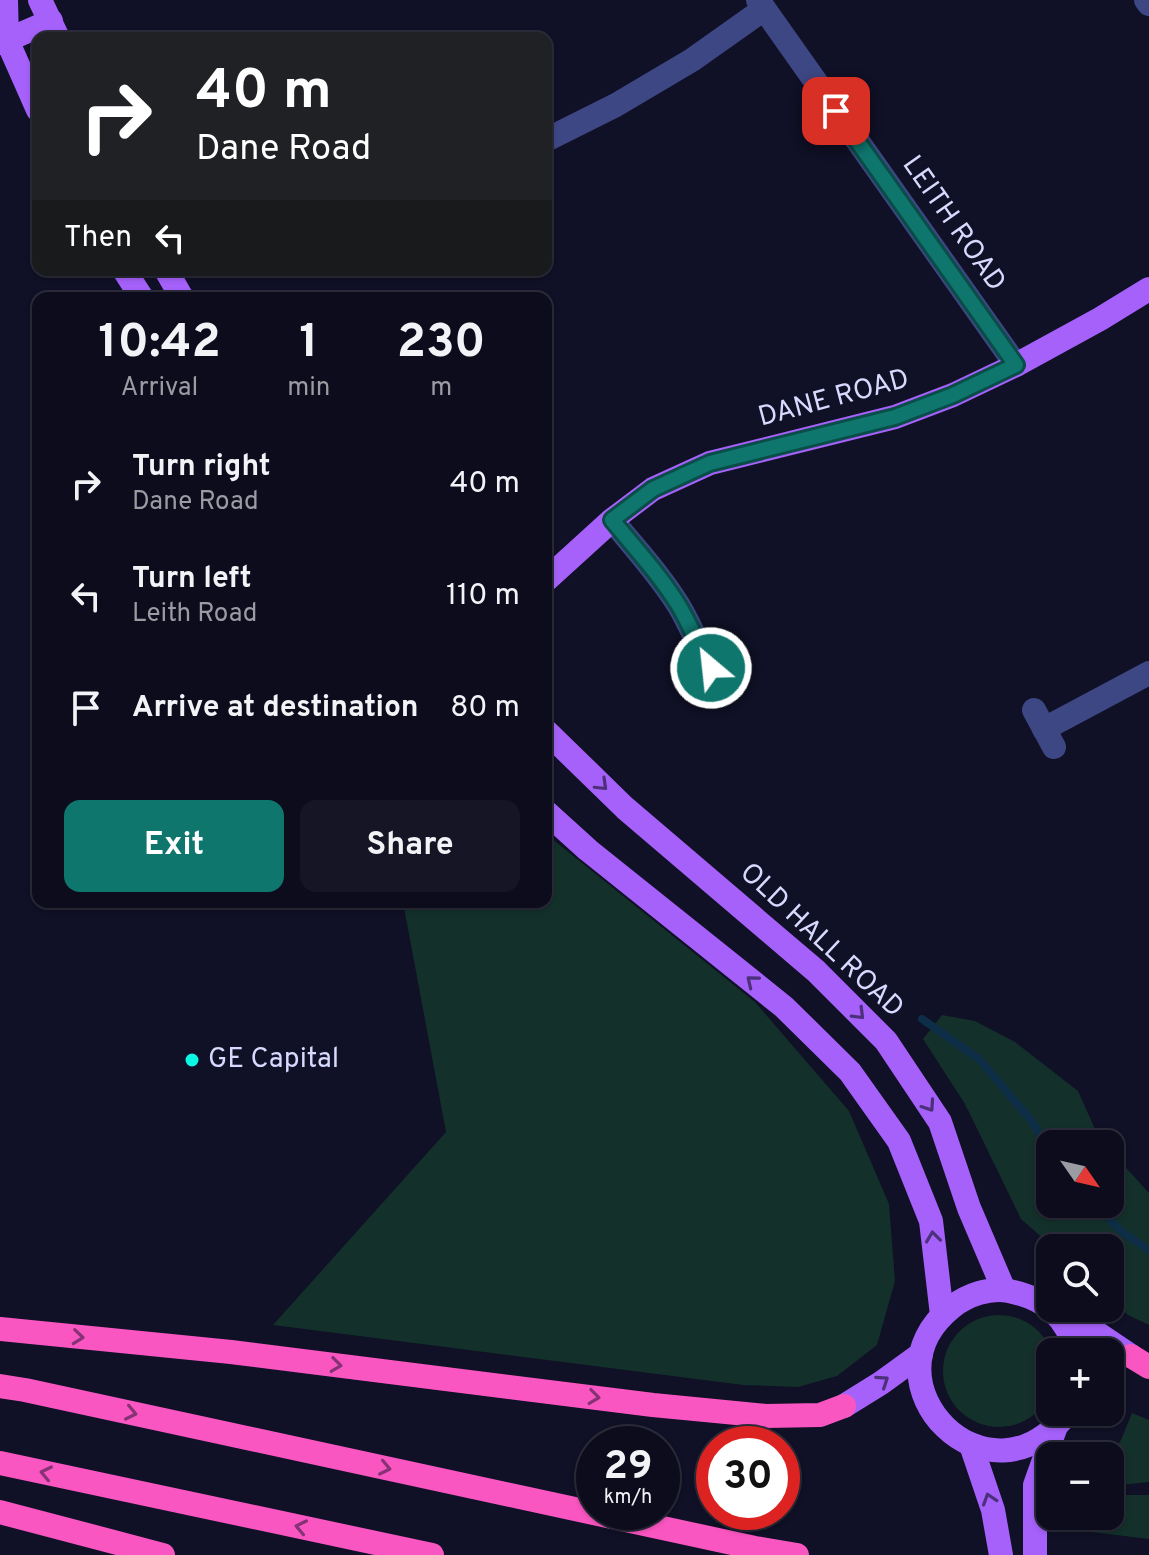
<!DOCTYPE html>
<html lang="en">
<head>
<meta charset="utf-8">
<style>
  :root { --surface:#0c0c1c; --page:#151525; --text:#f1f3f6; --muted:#9a9ba3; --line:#2c2c3b; --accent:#0f766e }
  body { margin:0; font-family:Overpass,sans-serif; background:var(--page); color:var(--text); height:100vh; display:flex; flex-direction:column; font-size:30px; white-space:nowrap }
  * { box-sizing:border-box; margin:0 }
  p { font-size:26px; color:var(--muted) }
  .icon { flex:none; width:44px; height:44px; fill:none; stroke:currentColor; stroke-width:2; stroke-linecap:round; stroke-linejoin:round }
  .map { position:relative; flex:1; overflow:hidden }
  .panel { position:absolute; left:32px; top:292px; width:520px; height:616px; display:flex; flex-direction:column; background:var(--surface); border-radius:16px; box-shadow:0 2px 6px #0004,0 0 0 2px var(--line) }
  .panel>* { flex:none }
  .hud { position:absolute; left:32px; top:32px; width:520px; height:244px; border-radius:16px; box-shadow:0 2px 6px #0004,0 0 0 2px var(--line); background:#202124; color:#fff; overflow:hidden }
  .needle { width:52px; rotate:124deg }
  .controls { position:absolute; left:1036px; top:1130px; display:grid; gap:16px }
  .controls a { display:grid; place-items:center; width:88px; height:88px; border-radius:16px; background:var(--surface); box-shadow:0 2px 6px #0004,0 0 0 2px var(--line); font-size:40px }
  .speed { position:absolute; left:576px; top:1426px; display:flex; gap:16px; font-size:40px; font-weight:700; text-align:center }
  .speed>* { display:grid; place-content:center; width:104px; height:104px; border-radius:50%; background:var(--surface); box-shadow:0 2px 6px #0004,0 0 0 2px var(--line); line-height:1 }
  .speed small { font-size:20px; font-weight:400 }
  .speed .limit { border:12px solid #d22; background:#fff; color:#111 }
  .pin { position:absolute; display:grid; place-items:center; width:68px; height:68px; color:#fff; margin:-34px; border-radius:16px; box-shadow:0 4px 12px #0006 }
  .me { position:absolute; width:88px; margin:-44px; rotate:332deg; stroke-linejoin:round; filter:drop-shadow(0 0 6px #0008) }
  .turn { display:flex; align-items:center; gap:28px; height:168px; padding:0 32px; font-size:36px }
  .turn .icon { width:104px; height:104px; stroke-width:2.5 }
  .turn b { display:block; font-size:56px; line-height:68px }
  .then { display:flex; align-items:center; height:76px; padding:0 32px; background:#0003; gap:16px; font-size:30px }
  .eta { display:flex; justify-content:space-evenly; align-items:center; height:136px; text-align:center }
  .eta b { font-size:48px; font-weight:700; line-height:56px }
  .action { display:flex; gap:16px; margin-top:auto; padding:16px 32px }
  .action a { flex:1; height:92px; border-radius:16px; background:var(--accent); color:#fff; font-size:32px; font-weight:700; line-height:92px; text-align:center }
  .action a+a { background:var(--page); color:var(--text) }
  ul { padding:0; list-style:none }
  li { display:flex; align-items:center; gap:24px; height:112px; padding:0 32px }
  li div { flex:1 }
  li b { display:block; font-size:30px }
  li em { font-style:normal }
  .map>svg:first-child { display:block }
  .green { fill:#13302a }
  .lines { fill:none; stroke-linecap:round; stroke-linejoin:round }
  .stream { stroke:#0e2d47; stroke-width:8 }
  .minor { stroke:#3d4784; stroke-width:24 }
  .major { stroke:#a561fa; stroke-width:24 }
  .highway { stroke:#fa56c2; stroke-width:24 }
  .oneway { stroke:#4c307b }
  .oneway2 { stroke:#853374 }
  .route-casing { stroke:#0a4d48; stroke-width:20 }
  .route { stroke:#0f766e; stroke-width:14 }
  .poi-dot { fill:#09f7e3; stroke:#101026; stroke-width:3 }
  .labels { text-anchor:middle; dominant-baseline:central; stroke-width:6; stroke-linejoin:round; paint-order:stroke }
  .street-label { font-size:28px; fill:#d7d9fe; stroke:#101026 }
  .poi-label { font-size:28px; fill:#d7d9fe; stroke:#101026; text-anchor:start }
</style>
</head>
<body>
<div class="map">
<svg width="1149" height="1555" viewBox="0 0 1149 1555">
  <rect width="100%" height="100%" fill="#101026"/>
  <g class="green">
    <path d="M546,834L755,1002L849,1111L889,1204L895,1281L877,1345L837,1376L798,1387L743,1385L273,1325L446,1132L403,902H546Z"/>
    <path d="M942,1015L975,1021L1015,1042L1078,1091L1099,1138L1104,1144H1050V1204H1110V1150L1149,1193V1325L1128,1315L1110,1298V1248H1054L1021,1219L965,1104L923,1039Z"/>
    <circle cx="999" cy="1371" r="56"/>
    <path d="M1132,1413L1149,1420V1482L1110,1486V1456L1121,1440Z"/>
    <path d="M1116,1495H1149V1539L1075,1530L1091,1516H1110V1500Z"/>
  </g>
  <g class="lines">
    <g class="stream">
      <path d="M922,1019L979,1059L1030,1119L1050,1150"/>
      <path d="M1095,1204L1122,1232L1149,1250"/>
    </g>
    <g class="minor">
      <path d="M758,0L1016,365"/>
      <path d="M1146,0L1149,4"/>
      <path d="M546,140L616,105L692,60L764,9"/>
      <path d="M612,520C635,548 660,575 679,606C691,626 699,648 711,668"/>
      <path d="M1034,710L1054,747"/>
      <path d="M1044,729L1149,673"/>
    </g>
    <g class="major">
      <path d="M6,0L7,40L38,110"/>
      <path d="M40,0L58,38"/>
      <path d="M0,43L51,21"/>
      <path d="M124,270L142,298"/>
      <path d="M166,270L182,298"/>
      <path d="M546,580L612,520L653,489L710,463L895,417L953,395L1016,365L1100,319L1149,289"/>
      <path d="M546,731L625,808L816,971L886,1041L940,1122L969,1208L1004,1290"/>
      <path d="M546,812L588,850L784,1007L850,1072L899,1141L931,1221L942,1315"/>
      <path d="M1056,1312L1082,1323L1131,1356"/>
      <path d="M844,1406L881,1383L921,1354"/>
      <path d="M1068,1412C989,1517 858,1382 952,1307C967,1295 990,1287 1009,1291C1047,1299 1065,1316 1077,1352"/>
      <path d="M971,1445L993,1510L1001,1555"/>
      <path d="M1035,1555V1485L1055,1429"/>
    </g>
    <g class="highway">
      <path d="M0,1329L231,1352L653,1405L766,1416L820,1415L844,1406"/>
      <path d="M1131,1356L1149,1367"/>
      <path d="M0,1386L25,1390L755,1548L797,1555"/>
      <path d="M0,1463L432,1555"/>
      <path d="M0,1512L163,1555"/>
    </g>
  </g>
  <defs><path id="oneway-chevron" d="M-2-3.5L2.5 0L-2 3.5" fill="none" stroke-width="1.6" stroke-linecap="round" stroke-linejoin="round" transform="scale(2)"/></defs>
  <g class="oneway">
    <use href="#oneway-chevron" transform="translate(602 785) rotate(44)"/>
    <use href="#oneway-chevron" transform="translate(752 981) rotate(-141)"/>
    <use href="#oneway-chevron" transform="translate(859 1014) rotate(45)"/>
    <use href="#oneway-chevron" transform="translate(929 1106) rotate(56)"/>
    <use href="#oneway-chevron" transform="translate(933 1237) rotate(-97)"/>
    <use href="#oneway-chevron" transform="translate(883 1381) rotate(-34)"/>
    <use href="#oneway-chevron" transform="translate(989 1499) rotate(-108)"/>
  </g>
  <g class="oneway2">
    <use href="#oneway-chevron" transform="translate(78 1337) rotate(6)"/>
    <use href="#oneway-chevron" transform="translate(336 1365) rotate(7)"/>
    <use href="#oneway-chevron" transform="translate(594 1397) rotate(7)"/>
    <use href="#oneway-chevron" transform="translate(131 1413) rotate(12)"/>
    <use href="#oneway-chevron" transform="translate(385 1468) rotate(12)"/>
    <use href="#oneway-chevron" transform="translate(46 1473) rotate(-168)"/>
    <use href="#oneway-chevron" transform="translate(301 1527) rotate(-168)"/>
  </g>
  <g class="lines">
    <defs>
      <path id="route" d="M711,668C699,648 691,626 679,606C660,575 635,548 612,520L653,489L710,463L895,417L953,395L1016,365L836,111"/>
    </defs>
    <use href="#route" class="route-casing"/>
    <use href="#route" class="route"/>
  </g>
  <circle class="poi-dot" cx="192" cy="1060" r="8"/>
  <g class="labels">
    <g class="street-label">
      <text transform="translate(953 224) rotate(55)">LEITH ROAD</text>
      <text transform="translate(834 399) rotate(-15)">DANE ROAD</text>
      <text transform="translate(821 941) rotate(43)">OLD HALL ROAD</text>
    </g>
    <g class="poi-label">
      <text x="208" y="1060">GE Capital</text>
    </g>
  </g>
</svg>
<div class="controls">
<a><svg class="needle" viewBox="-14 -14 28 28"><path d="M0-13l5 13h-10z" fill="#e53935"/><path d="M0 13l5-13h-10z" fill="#9a9ba3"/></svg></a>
<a><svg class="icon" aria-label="search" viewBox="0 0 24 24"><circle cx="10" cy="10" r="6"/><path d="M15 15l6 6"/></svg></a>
<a>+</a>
<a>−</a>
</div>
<div class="speed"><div>29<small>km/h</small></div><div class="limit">30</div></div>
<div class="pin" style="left:836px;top:111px;background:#d93025"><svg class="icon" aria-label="arrive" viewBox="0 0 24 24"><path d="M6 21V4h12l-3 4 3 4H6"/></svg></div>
<svg class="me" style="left:711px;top:668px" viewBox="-20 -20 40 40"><circle r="17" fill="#0f766e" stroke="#fff" stroke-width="3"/><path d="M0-11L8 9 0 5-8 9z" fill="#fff"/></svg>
<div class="hud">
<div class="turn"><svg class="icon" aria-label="right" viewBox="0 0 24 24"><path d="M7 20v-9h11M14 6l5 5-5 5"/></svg><div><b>40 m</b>Dane Road</div></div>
<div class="then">Then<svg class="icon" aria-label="left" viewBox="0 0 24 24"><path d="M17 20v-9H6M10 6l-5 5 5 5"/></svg></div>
</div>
<section class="panel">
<div class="eta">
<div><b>10:42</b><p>Arrival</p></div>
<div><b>1</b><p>min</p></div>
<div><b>230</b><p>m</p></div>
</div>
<ul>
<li><svg class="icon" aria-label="right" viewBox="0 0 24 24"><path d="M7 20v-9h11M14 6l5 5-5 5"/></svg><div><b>Turn right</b><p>Dane Road</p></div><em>40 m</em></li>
<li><svg class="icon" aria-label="left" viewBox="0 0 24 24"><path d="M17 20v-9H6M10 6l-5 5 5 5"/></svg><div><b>Turn left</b><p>Leith Road</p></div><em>110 m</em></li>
<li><svg class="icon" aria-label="arrive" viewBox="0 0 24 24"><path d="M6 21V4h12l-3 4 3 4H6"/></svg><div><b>Arrive at destination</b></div><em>80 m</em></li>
</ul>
<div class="action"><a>Exit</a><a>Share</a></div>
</section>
</div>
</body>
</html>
